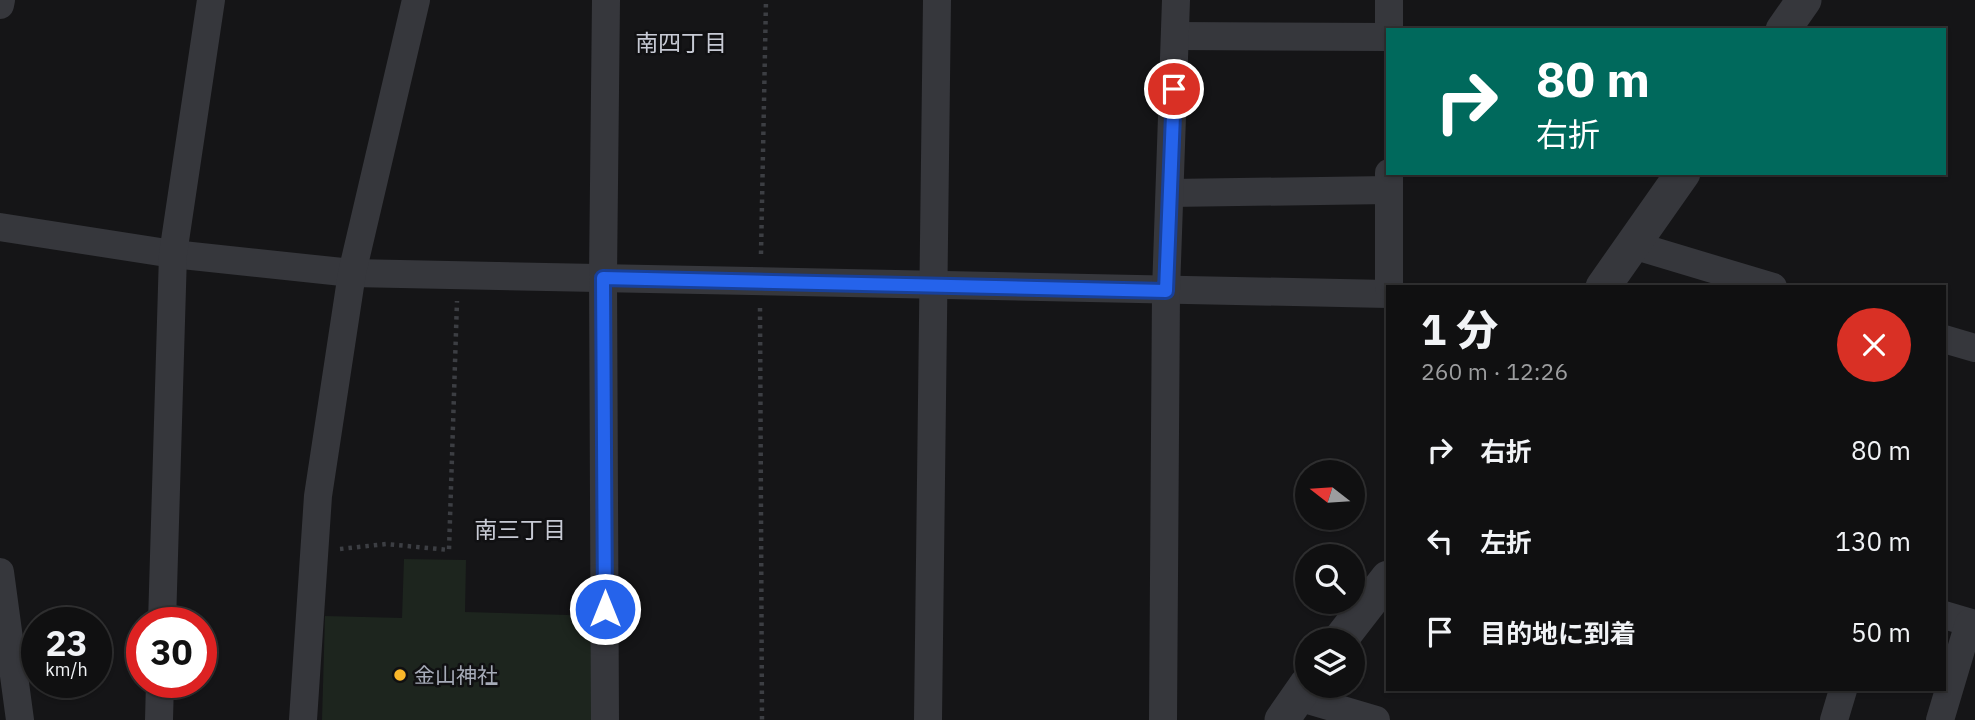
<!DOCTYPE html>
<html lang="ja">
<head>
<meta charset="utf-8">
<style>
  :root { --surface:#101011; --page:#1e1e1f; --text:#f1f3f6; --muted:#9c9d9f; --line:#303031 }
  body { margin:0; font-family:"IBM Plex Sans","Noto Sans JP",sans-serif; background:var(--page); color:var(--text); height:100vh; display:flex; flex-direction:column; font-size:26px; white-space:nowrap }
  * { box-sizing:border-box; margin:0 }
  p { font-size:23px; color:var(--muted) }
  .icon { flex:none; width:38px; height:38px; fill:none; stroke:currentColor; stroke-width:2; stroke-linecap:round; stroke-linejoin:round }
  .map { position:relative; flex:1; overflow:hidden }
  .drawer { position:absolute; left:1386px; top:285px; width:560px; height:406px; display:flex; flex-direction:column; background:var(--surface); border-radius:0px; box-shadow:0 2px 5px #0004,0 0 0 2px var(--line) }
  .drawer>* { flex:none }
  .banner { position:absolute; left:1386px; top:28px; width:560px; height:147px; border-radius:0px; box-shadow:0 2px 5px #0004,0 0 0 2px var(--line); background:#00695c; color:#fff; overflow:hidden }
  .needle { width:46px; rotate:287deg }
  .tools { position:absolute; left:1295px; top:460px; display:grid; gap:14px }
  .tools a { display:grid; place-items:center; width:70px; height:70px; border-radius:50%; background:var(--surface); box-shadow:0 2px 5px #0004,0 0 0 2px var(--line); font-size:35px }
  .speed { position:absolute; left:21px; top:607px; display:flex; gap:14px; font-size:35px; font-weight:700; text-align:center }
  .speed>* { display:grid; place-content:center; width:91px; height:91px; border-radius:50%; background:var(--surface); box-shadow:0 2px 5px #0004,0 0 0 2px var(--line); line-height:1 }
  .speed small { font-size:18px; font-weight:400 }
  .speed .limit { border:10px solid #d22; background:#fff; color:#111 }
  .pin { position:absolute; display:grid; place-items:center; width:60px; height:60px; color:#fff; margin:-30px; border:4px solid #fff; border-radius:50%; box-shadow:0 2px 7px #0007 }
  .me { position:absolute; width:77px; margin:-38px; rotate:0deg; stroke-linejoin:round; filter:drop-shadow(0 0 5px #0008) }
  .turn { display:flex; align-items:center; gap:24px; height:147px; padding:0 35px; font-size:32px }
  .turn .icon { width:91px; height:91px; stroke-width:2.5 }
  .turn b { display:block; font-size:49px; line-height:60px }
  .round { display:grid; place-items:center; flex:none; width:74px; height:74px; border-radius:37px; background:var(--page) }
  .headline { display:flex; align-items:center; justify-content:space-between; height:119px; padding:0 35px }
  h1 { font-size:42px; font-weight:800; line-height:52px }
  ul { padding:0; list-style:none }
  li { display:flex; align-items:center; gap:21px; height:91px; padding:0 35px }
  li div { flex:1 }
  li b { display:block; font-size:26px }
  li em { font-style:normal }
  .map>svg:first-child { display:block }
  .green { fill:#1d251e }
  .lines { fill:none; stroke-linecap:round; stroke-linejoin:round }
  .path { stroke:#3c3e43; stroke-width:4.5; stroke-dasharray:3.5 5; stroke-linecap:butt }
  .minor { stroke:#36373c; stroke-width:28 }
  .tertiary { stroke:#36373c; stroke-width:35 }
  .route-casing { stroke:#184099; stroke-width:18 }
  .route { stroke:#2563eb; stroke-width:12 }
  .poi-dot { fill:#fab82a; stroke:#101012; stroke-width:2.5 }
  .labels { text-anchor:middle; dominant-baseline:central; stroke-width:5; stroke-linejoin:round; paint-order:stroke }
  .poi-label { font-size:21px; fill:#a6abb8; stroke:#101012; text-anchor:start }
  .neighbourhood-label { font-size:23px; fill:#c7cad4; stroke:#101012 }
</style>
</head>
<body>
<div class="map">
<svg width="1975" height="720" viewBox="0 0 1975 720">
  <rect width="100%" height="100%" fill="#151517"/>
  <path class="green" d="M404,559L466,560L465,612L601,616L598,720H322L325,616L402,618Z"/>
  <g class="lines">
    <g class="path">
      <path d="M761,254L766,0"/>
      <path d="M760,308L762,720"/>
      <path d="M340,549L386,544L449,550L457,301"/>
    </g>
    <g class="minor">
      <path d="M1389,0V30"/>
      <path d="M0,5L1,0"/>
      <path d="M1175,36L1388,37"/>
      <path d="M1170,193L1389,190"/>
      <path d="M0,227L173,254L352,273L1388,294"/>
      <path d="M1633,245L1773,287"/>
      <path d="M1389,287V173"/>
      <path d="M1944,339L1975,348"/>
      <path d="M0,572L20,720"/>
      <path d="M1944,615L1975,624"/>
      <path d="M162,623L173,254L211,0"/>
      <path d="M1298,697L1376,720"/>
      <path d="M159,720L160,682"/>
      <path d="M303,720L318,496L352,273L416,0"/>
      <path d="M605,720L603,277L606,0"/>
      <path d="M928,720L937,0"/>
      <path d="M1163,720L1166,291L1176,0"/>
      <path d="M1834,720L1843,690"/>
      <path d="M1940,720L1969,623"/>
    </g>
    <g class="tertiary">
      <path d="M1783,30L1804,0"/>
      <path d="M1603,287L1683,173"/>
      <path d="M1340,640L1388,578"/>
      <path d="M1282,720L1307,684"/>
    </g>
  </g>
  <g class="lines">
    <defs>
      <path id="route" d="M605,609L603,278L1166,291L1174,89"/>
    </defs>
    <use href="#route" class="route-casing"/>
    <use href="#route" class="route"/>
  </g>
  <circle class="poi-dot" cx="400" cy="675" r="7"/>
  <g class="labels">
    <g class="poi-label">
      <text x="414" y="675">金山神社</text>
    </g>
    <g class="neighbourhood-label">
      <text x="681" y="42">南四丁目</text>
      <text x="520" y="529">南三丁目</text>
    </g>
  </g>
</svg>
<div class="tools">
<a><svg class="needle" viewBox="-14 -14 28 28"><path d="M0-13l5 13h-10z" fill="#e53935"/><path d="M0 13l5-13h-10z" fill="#9c9d9f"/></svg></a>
<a><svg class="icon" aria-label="search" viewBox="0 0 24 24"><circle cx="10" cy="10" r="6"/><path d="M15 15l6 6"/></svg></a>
<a><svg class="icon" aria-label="layers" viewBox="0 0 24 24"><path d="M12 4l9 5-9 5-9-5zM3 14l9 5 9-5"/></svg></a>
</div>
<div class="speed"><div>23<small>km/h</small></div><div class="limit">30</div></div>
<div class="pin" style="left:1174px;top:89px;background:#d93025"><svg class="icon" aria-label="arrive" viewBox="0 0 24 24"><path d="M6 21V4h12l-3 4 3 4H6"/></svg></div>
<svg class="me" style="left:605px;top:609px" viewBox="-20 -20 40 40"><circle r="17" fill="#2563eb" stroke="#fff" stroke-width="3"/><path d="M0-11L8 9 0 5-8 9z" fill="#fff"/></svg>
<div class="banner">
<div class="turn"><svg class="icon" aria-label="right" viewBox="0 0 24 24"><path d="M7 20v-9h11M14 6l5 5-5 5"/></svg><div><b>80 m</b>右折</div></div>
</div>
<section class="drawer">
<div class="headline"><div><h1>1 分</h1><p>260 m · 12:26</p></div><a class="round" style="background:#d93025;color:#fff"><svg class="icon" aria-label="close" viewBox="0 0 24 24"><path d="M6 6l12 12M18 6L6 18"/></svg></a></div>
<ul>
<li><svg class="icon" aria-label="right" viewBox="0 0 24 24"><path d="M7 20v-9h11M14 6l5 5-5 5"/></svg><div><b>右折</b></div><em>80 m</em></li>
<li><svg class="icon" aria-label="left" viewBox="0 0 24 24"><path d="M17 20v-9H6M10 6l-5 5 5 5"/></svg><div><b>左折</b></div><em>130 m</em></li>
<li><svg class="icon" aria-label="arrive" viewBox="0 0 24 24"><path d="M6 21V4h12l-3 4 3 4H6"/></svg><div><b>目的地に到着</b></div><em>50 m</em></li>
</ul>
</section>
</div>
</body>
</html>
